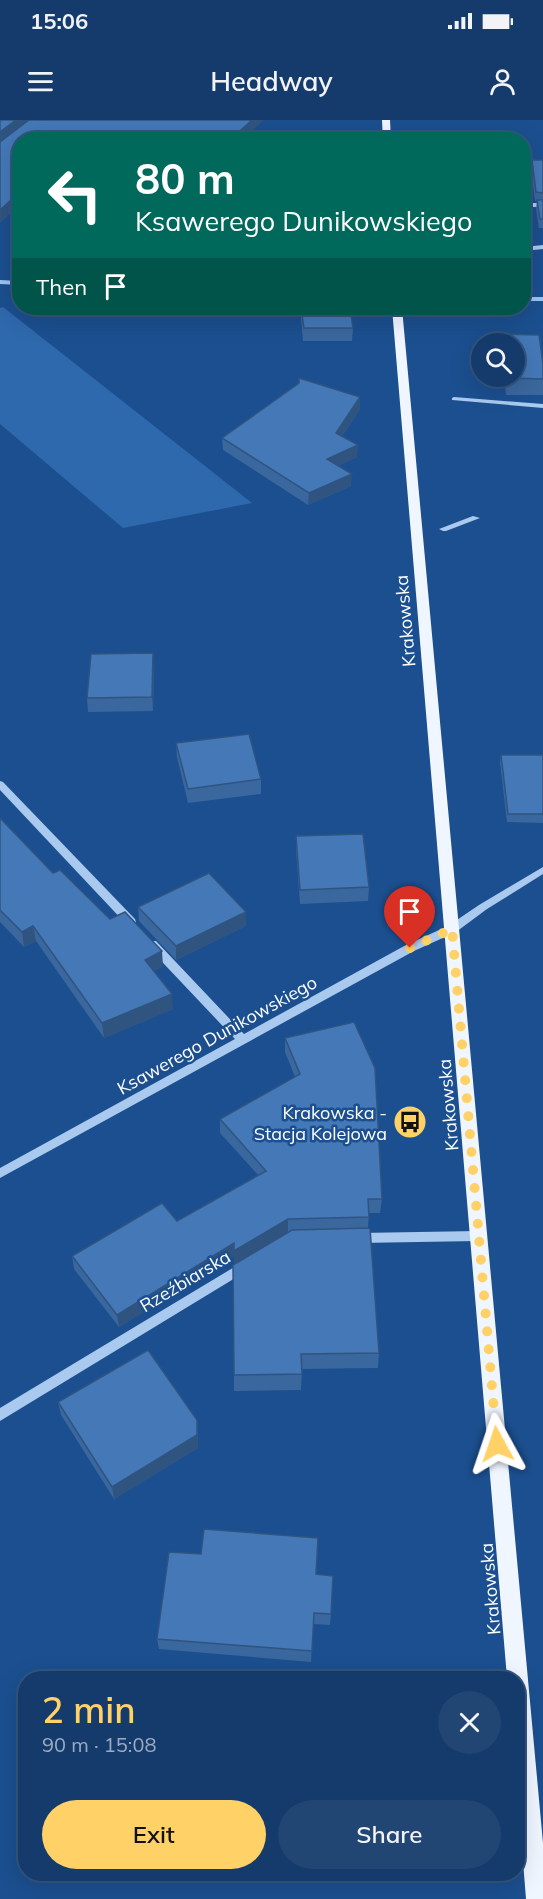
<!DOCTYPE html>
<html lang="en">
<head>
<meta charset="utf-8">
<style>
  :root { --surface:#143b6b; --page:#214673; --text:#f1f3f6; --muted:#9dadc1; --line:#33557e; --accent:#ffd166 }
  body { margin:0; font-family:Mulish,sans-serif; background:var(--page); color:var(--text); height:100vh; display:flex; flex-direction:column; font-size:22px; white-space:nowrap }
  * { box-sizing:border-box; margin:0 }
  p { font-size:20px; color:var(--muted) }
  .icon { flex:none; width:33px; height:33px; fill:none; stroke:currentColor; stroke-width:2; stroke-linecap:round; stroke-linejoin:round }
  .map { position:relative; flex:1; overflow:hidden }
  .details { position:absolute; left:18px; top:1551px; width:507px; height:210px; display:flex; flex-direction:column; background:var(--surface); border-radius:24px; box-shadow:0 6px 24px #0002,0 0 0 2px var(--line) }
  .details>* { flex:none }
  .top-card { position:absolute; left:12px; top:12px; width:519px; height:183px; border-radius:24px; box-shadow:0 6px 24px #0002,0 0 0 2px var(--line); background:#00695c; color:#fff; overflow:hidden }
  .controls { position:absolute; left:471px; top:213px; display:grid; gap:12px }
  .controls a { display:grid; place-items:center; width:54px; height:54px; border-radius:50%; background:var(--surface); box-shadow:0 6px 24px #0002,0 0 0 2px var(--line); font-size:30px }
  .pin { position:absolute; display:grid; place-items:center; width:51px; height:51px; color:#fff; margin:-62px -26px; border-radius:50% 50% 50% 0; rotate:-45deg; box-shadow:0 0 6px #0007 }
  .pin .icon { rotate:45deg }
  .me { position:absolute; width:66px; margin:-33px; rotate:355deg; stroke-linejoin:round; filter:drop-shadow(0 0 4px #0008) }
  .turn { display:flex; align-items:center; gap:21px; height:126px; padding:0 24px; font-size:27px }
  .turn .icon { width:78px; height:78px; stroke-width:2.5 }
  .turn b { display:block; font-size:42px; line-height:51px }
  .then { display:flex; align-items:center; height:57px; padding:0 24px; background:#0003; gap:12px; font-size:22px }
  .round { display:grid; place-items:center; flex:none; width:63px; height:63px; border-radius:32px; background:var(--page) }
  .summary { display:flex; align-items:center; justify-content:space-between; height:102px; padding:0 24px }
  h1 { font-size:36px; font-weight:600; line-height:45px; color:var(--accent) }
  .action { display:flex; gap:12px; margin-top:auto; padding:12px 24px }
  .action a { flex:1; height:69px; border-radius:36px; background:var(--accent); color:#111; font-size:24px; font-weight:600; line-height:69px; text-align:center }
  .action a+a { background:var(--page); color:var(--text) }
  .status { display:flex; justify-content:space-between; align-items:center; height:42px; padding:0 30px; background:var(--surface); direction:ltr }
  .status svg { height:16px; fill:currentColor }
  header { display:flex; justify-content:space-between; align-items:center; height:78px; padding:0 24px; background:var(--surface); font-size:27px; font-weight:600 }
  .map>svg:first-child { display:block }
  .green { fill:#2e69ad }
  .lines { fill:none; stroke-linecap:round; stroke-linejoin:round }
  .stream { fill:#9cc4f0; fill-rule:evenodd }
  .minor { fill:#a9c9ee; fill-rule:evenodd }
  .major { fill:#f0f6ff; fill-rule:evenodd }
  .wall { fill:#3a679d }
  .shaded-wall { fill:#305480 }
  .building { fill:#4478b7; stroke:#305480; stroke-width:1.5 }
  .route { stroke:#ffd166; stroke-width:10; stroke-dasharray:0 18 }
  .labels { text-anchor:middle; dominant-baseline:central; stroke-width:5; stroke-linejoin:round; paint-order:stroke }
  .street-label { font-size:18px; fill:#fff; stroke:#1b4f8f }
  .poi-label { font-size:18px; fill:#fff; stroke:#1b4f8f; text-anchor:end }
</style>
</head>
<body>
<div class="status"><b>15:06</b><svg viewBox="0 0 49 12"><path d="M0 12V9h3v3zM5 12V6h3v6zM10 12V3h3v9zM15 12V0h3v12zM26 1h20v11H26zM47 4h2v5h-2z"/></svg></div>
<header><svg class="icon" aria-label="menu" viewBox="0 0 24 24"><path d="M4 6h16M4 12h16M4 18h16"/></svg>Headway<svg class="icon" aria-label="person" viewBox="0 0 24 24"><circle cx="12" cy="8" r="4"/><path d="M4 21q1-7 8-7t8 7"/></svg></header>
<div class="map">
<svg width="543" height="1779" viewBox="0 0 543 1779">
  <rect width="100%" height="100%" fill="#1b4f8f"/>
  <path class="green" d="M3,187L252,383L123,408L0,304V188Z"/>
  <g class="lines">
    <g class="stream">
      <path d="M0,160L20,161V165L0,164Z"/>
      <rect x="524" y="177" width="19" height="4"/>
    </g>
    <g class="minor">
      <rect x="524" y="83" width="19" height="4"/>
      <path d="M543,125V129L524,131V127Z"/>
      <path d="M454,277L543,284V288L452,280V278Z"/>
      <path d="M473,396L480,398L446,411H443L439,409Z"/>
      <path d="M0,661L3,662L135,799L136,802L135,805H127L0,670Z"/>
      <path d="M543,747V754L487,789L456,812L414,831L0,1058V1048L235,919L148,827L147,824L148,821H156L244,914L406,825L448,806L479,785Z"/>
      <path d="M478,1111L482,1113L484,1116L482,1119L478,1121L359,1123L355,1121L353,1118L355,1115L359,1113Z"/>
      <path d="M246,1140L250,1141L252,1145L250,1149L0,1301V1288Z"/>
    </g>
    <g class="major">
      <path d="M382,0H390L391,20H383Z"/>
      <path d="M392,188H402L543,1723V1779H526L518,1679V1558H507Z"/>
    </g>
  </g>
  <g class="wall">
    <path d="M532,40H543V108H539L536,89L537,81H535L531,49Z"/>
    <path d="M300,188H350L353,208L352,221H303Z"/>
    <path d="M502,214L543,244V275H506L504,256H514V224H501Z"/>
    <path d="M360,277V289L342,316L357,337L338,346L351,366L308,385L223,330L222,318Z"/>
    <path d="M154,547L153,591L88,592L87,578Z"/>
    <path d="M176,623L261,659V674L188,683L177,637Z"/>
    <path d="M501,635H543V703L507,702L500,643Z"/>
    <path d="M0,698L53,753L110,799L163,846L154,851L173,889L104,918L36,821L24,827L0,802Z"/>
    <path d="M296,716L369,767L368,781L300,784L296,730Z"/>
    <path d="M138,787L246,806L176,840L139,801Z"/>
    <path d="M285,918L382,1079L380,1093H369L368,1108L379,1233L378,1248L302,1249L301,1270L234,1271V1136L119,1207L74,1149L72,1136L177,1101L258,1055L220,1013V999L295,957L285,932Z"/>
    <path d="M58,1282L197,1300L198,1328L114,1379L61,1295Z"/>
    <path d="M201,1434L316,1454L331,1494L330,1505L313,1504L311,1542L159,1529L157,1519Z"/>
  </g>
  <g class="shaded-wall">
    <path d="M16,0H31L0,24V12Z"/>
    <path d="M252,0H264L243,20H230Z"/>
    <path d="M20,72V85L0,103V90Z"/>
    <path d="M360,277V289L336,324V313Z"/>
    <path d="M358,325L357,337L327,351V339Z"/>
    <path d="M352,354L351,366L308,385L309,373Z"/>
    <path d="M153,533L154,547L153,591L152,577Z"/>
    <path d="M246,792V806L176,840V826Z"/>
    <path d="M33,806L36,821L24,827L22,812Z"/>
    <path d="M162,831L163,846L146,855L145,840Z"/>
    <path d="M172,874L173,889L104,918L102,903Z"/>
    <path d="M288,1099V1112L234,1144V1136L119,1207L117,1195L234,1123Z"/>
    <path d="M197,1300L198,1328L114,1379L112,1367Z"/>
  </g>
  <g class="building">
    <path d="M0,0H16L0,12Z"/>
    <path d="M29,0H252L230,20H20V72L0,90V22Z"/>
    <path d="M532,40H543V73L536,72Z"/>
    <path d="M537,80H543V99H540Z"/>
    <path d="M301,188H350L353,208H304Z"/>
    <path d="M502,214L539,215L543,244V259L508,258V256H514V224H503Z"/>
    <path d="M299,258L360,277L336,313L358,325L327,339L352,354L309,373L222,318L299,263Z"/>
    <path d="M153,533L152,577L87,578L91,534Z"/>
    <path d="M249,614L261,659L188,669L176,623Z"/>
    <path d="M501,635H543V694H508Z"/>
    <path d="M0,698L53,753L60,750L110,799L125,792L162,831L145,840L172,874L102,903L33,806L22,812L0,790Z"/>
    <path d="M363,714L369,767L300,770L296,716Z"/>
    <path d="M209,753L246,792L176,826L138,787Z"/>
    <path d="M354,902L375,948L382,1079H368L369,1097L288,1099L234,1131V1123L117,1195L72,1136L162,1083L177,1101L266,1051L220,999L300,954L285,918Z"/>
    <path d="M370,1108L379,1233L301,1234L302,1254L234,1255L233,1145L292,1110Z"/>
    <path d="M148,1230L197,1300V1315L112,1367L58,1282Z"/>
    <path d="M204,1409L318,1418L316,1454L333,1456L331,1494L314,1493L312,1531L157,1519L169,1432L201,1434Z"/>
  </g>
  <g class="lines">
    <path class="route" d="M410,828L452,809L497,1324"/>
  </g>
  <defs>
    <symbol id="bus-disc" viewBox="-11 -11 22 22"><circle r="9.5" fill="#ffd166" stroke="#1b4f8f"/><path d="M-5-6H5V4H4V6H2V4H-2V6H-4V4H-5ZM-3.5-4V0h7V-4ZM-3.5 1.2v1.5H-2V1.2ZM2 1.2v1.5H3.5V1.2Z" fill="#111"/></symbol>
  </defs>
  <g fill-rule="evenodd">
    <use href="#bus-disc" x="391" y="983" width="38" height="38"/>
  </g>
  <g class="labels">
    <g class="street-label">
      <text transform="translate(405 501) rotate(-95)">Krakowska</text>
      <text transform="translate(217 915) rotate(-29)">Ksawerego Dunikowskiego</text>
      <text transform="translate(448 985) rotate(-95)">Krakowska</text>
      <text transform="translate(185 1161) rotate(-31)">Rzeźbiarska</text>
      <text transform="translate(490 1469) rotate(-95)">Krakowska</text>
    </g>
    <g class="poi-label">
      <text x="387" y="992">Krakowska -<tspan x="387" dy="21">Stacja Kolejowa</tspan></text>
    </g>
  </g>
</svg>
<div class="controls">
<a><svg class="icon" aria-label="search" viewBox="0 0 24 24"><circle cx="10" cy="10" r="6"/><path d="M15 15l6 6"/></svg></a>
</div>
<div class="pin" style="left:410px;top:828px;background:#d93025"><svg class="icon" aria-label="arrive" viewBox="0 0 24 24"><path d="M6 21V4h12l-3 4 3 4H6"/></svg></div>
<svg class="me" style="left:497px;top:1324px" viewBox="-20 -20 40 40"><path d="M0-17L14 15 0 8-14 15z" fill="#ffd166" stroke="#fff" stroke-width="4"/></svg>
<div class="top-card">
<div class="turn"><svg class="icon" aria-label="left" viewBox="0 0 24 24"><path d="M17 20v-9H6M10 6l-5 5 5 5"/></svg><div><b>80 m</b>Ksawerego Dunikowskiego</div></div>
<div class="then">Then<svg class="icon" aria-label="arrive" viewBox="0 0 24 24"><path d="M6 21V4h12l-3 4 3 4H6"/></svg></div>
</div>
<section class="details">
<div class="summary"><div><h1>2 min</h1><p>90 m · 15:08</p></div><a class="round"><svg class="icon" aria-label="close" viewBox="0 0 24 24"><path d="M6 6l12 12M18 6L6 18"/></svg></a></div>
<div class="action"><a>Exit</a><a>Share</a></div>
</section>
</div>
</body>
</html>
